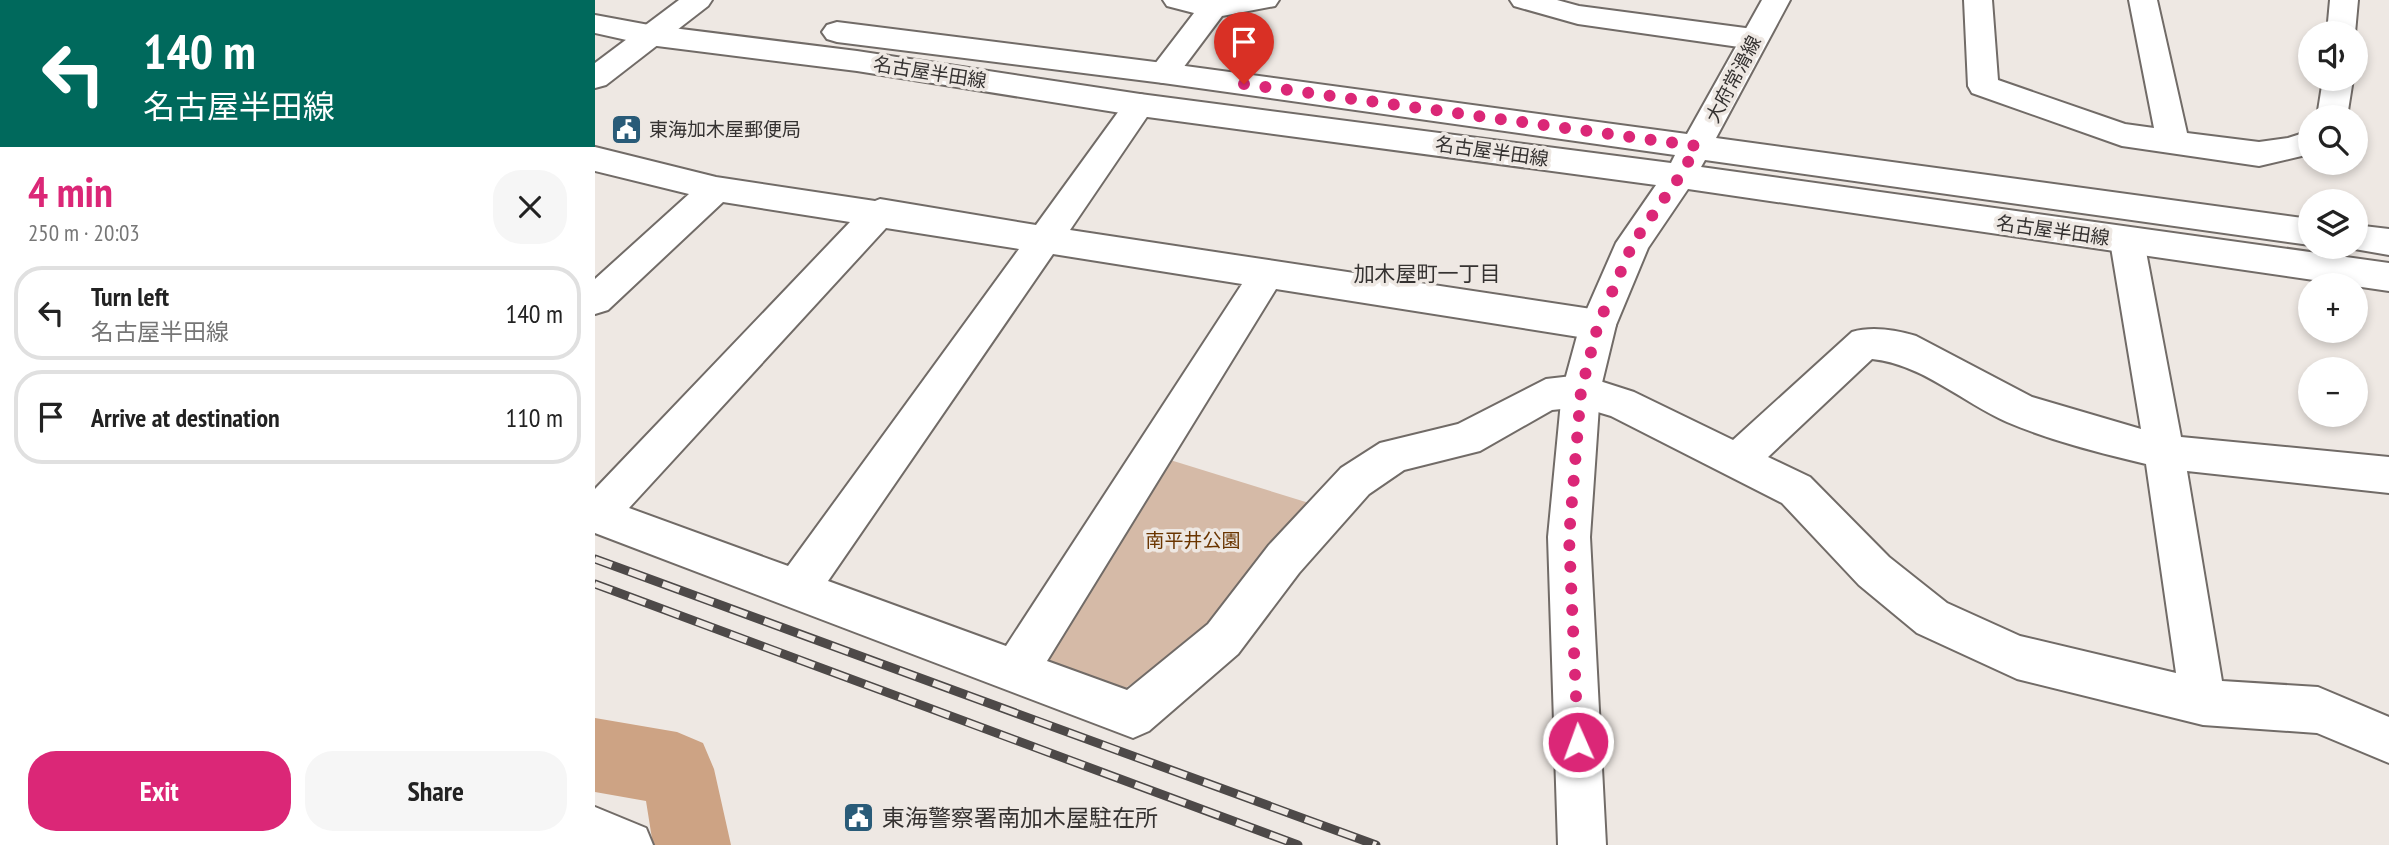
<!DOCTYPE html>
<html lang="en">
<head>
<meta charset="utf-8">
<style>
  :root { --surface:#fff; --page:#f6f6f6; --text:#222; --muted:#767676; --line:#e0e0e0; --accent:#db2777 }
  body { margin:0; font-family:"PT Sans Narrow","Noto Sans JP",sans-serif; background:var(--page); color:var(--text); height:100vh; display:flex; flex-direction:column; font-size:26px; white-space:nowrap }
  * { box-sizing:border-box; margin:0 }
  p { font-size:23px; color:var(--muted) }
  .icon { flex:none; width:38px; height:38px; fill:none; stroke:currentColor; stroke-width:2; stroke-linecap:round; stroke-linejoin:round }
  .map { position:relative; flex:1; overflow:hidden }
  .sheet { display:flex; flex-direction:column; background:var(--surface); width:595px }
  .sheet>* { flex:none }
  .banner { background:#00695c; color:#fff; overflow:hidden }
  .fabs { position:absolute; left:1703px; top:21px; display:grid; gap:14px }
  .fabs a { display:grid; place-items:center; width:70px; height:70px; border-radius:50%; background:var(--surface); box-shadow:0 4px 10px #0003; font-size:35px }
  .pin { position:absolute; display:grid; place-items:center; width:60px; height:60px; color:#fff; margin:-72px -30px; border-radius:50% 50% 50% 0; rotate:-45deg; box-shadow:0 0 7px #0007 }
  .pin .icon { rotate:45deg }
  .me { position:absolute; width:77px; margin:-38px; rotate:358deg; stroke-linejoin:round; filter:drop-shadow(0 0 5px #0008) }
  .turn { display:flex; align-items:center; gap:24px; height:147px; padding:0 28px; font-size:32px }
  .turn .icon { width:91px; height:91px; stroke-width:2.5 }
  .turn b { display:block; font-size:49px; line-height:60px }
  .round { display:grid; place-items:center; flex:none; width:74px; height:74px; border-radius:28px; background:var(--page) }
  .headline { display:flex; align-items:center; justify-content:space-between; height:119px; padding:0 28px }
  h1 { font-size:42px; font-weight:700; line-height:52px; color:var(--accent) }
  .action { display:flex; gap:14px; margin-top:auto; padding:14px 28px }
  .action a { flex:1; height:80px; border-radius:28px; background:var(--accent); color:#fff; font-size:28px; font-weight:700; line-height:80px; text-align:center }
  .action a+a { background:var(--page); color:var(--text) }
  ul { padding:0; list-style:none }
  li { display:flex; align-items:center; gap:21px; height:94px; margin:0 14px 10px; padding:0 14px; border:4px solid var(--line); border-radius:28px }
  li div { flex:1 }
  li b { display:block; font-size:26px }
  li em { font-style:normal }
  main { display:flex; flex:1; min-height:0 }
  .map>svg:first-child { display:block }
  .green { fill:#d5baa7 }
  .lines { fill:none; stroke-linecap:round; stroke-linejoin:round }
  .river { fill:#cda384; fill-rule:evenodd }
  .minor-casing { stroke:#716b67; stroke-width:4 }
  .major-casing { stroke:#716b67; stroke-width:4 }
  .minor { fill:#fff; fill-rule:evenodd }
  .major { fill:#fff; fill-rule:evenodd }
  .rail-casing { stroke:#4d4948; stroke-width:9 }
  .rail { stroke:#eee8e3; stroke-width:6; stroke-dasharray:18; stroke-linecap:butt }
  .route { stroke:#db2777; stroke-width:12; stroke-dasharray:0 21.6 }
  .labels { text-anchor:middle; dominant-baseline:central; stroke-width:7; stroke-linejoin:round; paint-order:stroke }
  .street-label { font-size:19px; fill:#353231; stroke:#eee8e3 }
  .poi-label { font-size:19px; fill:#353231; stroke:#eee8e3; text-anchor:start }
  .park-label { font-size:19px; fill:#6a3500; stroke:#eee8e3 }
  .neighbourhood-label { font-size:21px; fill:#353231; stroke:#eee8e3 }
  .near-poi-label { font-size:23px; fill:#353231; stroke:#eee8e3; text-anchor:start }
</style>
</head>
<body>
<main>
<section class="sheet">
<div class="banner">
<div class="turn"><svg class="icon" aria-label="left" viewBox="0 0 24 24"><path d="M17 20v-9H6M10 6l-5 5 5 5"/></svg><div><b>140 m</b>名古屋半田線</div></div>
</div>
<div class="headline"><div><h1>4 min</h1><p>250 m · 20:03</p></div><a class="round"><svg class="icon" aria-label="close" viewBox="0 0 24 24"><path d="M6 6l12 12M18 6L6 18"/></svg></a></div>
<ul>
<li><svg class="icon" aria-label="left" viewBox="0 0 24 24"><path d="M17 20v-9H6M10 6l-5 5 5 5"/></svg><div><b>Turn left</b><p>名古屋半田線</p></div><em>140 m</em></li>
<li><svg class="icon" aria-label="arrive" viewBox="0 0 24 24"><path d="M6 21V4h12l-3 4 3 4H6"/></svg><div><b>Arrive at destination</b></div><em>110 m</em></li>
</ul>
<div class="action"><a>Exit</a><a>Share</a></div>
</section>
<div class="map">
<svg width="1794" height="845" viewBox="0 0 1794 845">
  <rect width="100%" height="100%" fill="#eee8e3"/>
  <path class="green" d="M572,459L714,503L611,633L529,689L450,664Z"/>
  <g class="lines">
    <path class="river" d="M0,718L82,732L108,743L119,769L136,845H58L51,801L0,792Z"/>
    <defs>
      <g id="minor">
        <path d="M84,0H117L113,6L11,85L0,88V63Z"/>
        <path d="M568,0H684L680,6L627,16L579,80L568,83L557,80L553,73L599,13L572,6Z"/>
        <path d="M915,0H962L984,6L1158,29L1168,32L1173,39L1168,46L1158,49L983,24L919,6Z"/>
        <path d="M1369,0H1397L1403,80L1530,124L1559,128L1534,0H1562L1592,133L1664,142L1693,138L1715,131V154L1664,166L1527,146L1377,93L1373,86Z"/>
        <path d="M1735,0H1763L1760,33H1732Z"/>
        <path d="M1728,79H1758L1752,117H1722Z"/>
        <path d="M545,94L556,97L560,105L475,230L1003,310L1016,315L1021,325L1016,335L1003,340L681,289L452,661L532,690L613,624L674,545L746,468L785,443L863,424L951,379L986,375L1039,392L1138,440L1257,332C1277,326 1301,330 1321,336L1437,397L1546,429L1515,241L1520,232L1532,228L1544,232L1549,241L1586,437L1794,457V493L1592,471L1627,681L1723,687L1794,717V763L1722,733L1608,725L1422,679L1322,633L1264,585L1187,503L1016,416L986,407L957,410L885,451L809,470L774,494L704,573L643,654L554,731L538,738L0,533V489L255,222L128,202L13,310L0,314V279L94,194L0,171V147L121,177L280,201L285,199L441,225L534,97ZM291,228L424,249L193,566L34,508ZM458,254L647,284L411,646L233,581ZM1277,359C1327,364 1367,402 1412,422C1457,441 1505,453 1551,464L1581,673L1425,636L1352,603L1294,557L1215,477L1173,457Z"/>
        <path d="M0,807L51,828L58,845H0Z"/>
      </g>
      <g id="major">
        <path d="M1167,0H1195L1121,138L1715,219V245L1110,160L1106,167L1794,263V291L1093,189L1053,248L1021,325L1005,391L995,537L1011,845H963L953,537L967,391L985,325L1021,243L1061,185L545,116L262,71L54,45L0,33V15L54,25L262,51L545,94L1076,163L1080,155L568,83L242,42L232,39L227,32L232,25L242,22L568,63L1092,134Z"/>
        <path d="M1760,225L1794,229V255L1748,247H1760Z"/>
      </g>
    </defs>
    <use href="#minor" class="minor-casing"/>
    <use href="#major" class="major-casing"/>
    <use href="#minor" class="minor"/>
    <use href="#major" class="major"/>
    <defs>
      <g id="rail">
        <path d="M0,559L781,845"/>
        <path d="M0,584L703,845"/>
      </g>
    </defs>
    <use href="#rail" class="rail-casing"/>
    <use href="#rail" class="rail"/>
  </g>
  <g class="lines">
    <path class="route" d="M649,84L1102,146L1085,176L1038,243L1003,325L986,391L974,537L983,742"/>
  </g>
  <defs>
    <symbol id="civic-square" viewBox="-11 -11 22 22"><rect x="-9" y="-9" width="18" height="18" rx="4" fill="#295b78" stroke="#eee8e3"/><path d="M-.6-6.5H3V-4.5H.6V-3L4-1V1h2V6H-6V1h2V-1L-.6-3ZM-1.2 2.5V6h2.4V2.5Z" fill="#fff"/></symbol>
  </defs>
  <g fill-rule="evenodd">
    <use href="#civic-square" x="14" y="112" width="35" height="35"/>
    <use href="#civic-square" x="246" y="800" width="35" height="35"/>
  </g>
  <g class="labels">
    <g class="street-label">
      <text transform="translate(335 72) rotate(9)">名古屋半田線</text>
      <text transform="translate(1138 79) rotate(-62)">大府常滑線</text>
      <text transform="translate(897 151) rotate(8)">名古屋半田線</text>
      <text transform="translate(1458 230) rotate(8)">名古屋半田線</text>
    </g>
    <g class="poi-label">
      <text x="54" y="129">東海加木屋郵便局</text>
    </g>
    <g class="park-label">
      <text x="598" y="540">南平井公園</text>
    </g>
    <g class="neighbourhood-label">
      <text x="832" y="273">加木屋町一丁目</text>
    </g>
    <g class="near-poi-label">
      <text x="287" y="817">東海警察署南加木屋駐在所</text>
    </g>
  </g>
</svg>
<div class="fabs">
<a><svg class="icon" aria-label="sound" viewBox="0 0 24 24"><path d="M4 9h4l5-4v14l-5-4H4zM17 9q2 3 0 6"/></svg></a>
<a><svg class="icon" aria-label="search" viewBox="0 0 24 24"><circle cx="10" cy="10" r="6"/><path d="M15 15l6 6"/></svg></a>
<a><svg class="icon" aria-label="layers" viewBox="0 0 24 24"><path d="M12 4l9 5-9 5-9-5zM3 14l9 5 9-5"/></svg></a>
<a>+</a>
<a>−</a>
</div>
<div class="pin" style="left:649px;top:84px;background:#d93025"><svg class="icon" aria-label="arrive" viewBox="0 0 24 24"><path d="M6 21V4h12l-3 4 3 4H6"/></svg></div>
<svg class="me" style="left:983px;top:742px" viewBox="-20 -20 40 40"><circle r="17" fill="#db2777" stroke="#fff" stroke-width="3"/><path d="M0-11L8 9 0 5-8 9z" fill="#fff"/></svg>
</div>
</main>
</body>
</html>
